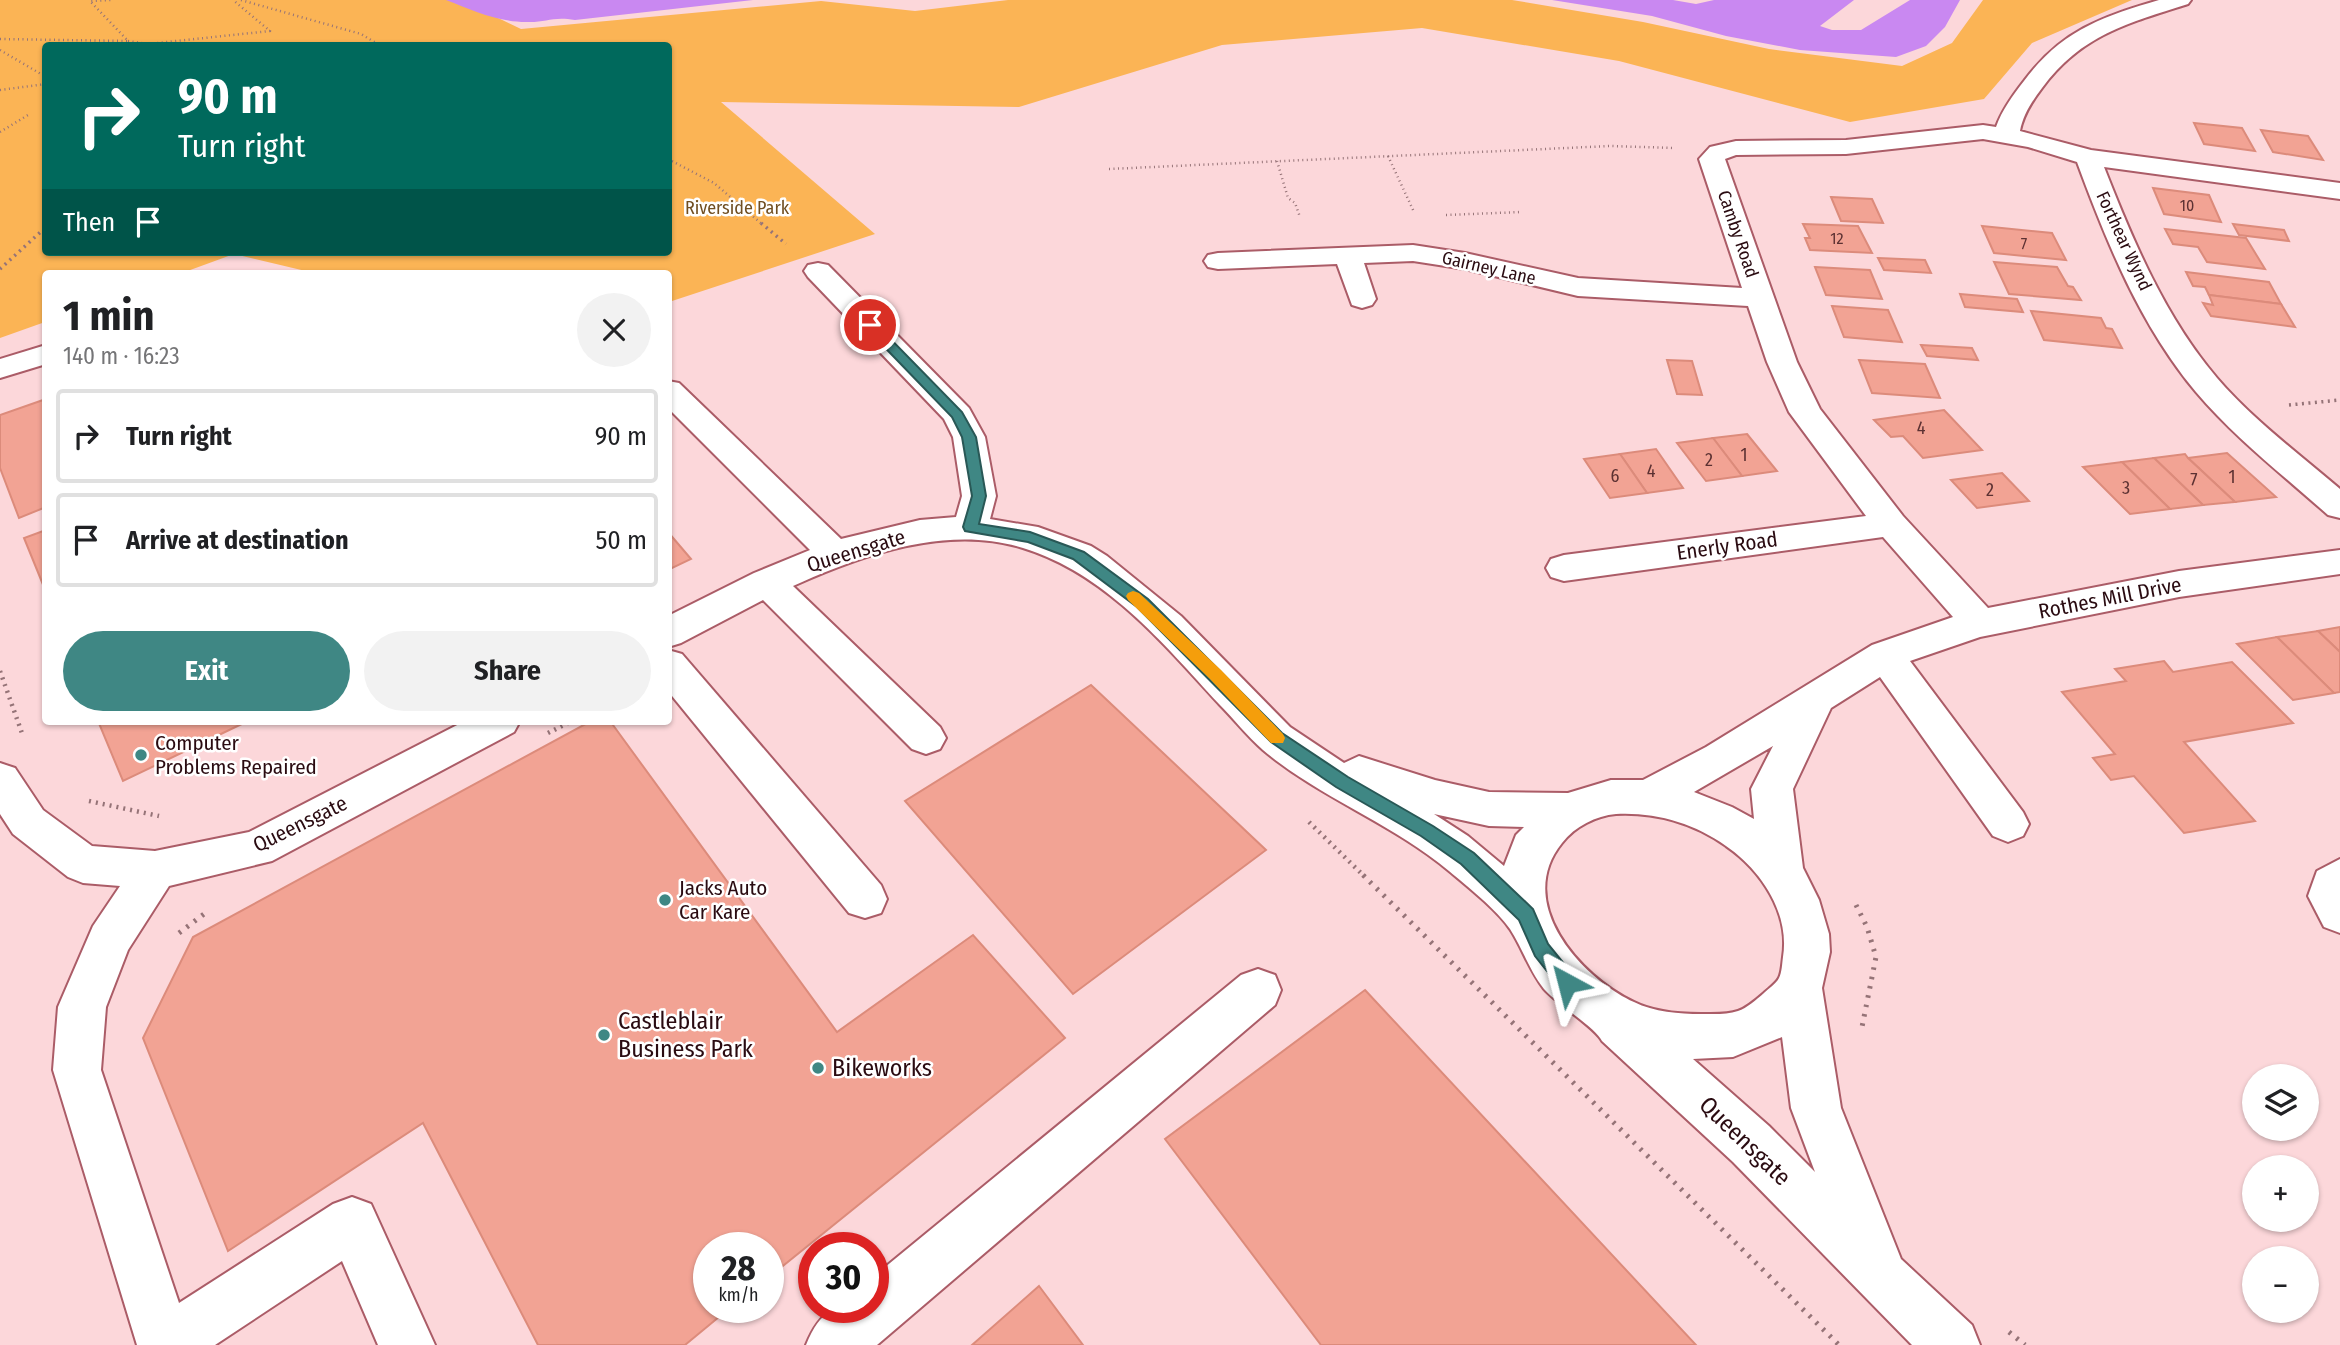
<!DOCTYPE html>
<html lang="en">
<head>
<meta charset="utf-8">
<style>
  :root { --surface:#fff; --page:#f2f2f2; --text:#202124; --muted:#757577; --line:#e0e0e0; --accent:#3f8784 }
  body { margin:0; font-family:"Fira Sans Condensed",sans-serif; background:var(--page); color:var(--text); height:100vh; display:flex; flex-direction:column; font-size:26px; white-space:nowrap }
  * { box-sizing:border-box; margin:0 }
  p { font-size:23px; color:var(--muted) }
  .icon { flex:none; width:38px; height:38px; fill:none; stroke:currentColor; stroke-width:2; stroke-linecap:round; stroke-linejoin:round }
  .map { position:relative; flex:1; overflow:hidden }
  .sheet { position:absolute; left:42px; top:270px; width:630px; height:455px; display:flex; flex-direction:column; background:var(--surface); border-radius:7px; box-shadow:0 2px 5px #0004 }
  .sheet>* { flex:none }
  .hud { position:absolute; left:42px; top:42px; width:630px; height:214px; border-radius:7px; box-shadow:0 2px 5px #0004; background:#00695c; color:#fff; overflow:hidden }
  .buttons { position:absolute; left:2242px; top:1064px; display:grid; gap:14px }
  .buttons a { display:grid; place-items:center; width:77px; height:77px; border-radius:50%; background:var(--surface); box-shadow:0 2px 5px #0004; font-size:35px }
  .speed { position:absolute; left:693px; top:1232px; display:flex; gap:14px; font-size:35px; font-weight:700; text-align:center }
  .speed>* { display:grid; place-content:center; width:91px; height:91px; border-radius:50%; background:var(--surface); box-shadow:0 2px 5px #0004; line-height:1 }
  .speed small { font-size:18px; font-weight:400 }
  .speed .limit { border:10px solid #d22; background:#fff; color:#111 }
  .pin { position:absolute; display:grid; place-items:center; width:60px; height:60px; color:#fff; margin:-30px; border:4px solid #fff; border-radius:50%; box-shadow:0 2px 7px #0007 }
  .me { position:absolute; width:77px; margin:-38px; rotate:322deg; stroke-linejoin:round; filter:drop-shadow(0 0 5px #0008) }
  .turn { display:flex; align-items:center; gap:24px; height:147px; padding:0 21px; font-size:32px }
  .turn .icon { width:91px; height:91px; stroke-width:2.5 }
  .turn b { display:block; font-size:49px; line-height:60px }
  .then { display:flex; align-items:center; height:66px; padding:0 21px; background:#0003; gap:14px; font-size:26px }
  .round { display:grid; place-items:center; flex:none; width:74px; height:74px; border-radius:37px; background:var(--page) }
  .overview { display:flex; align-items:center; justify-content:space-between; height:119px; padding:0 21px }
  h1 { font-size:42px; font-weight:700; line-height:52px }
  .action { display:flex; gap:14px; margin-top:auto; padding:14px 21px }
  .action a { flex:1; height:80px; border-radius:42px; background:var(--accent); color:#fff; font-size:28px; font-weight:700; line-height:80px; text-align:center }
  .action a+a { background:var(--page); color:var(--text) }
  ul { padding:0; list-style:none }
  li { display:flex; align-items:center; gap:21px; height:94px; margin:0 14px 10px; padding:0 7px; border:4px solid var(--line); border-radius:7px }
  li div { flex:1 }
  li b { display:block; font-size:26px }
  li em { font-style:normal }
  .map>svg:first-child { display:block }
  .green { fill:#fbb455; fill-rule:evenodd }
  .water { fill:#c988f1 }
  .building { fill:#f2a394; stroke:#dc8b7b; stroke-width:2 }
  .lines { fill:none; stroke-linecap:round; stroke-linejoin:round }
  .minor-casing { stroke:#ab5c67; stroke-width:4 }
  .path-far3 { stroke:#957377; stroke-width:2.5; stroke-dasharray:1 3.5; stroke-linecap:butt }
  .path-far2 { stroke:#957377; stroke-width:3.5; stroke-dasharray:2 4.5; stroke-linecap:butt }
  .path-far1 { stroke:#957377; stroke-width:4.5; stroke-dasharray:2 5; stroke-linecap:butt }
  .path { stroke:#957377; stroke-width:5; stroke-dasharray:2.5 7; stroke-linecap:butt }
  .minor { fill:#fff; fill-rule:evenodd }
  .route { fill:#3f8784; stroke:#295856; stroke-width:2 }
  .slow { fill:#f59e0b }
  .poi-dot { fill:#3f8784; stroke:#fff; stroke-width:2.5 }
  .labels { text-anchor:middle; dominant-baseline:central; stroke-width:5; stroke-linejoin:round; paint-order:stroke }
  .far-number-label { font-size:16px; fill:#5c3132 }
  .far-park-label { font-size:18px; fill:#704e21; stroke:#fff }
  .far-street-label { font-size:18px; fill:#2a0b11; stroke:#fff }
  .number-label { font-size:18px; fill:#5c3132 }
  .street-label { font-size:21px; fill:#2a0b11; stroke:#fff }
  .poi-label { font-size:21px; fill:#2a0b11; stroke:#fff; text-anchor:start }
  .near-poi-label { font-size:24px; fill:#2a0b11; stroke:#fff; text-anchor:start }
  .near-street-label { font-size:24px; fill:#2a0b11; stroke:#fff }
</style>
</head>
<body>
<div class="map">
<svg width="2340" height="1345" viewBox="0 0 2340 1345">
  <rect width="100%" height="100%" fill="#fcd7da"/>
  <path class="green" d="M0,0H461L521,29L821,1L915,11L1008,0H1512L1643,22L1769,49L1902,66L1952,43L1983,0H2132L2032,43L1984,99L1850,122L1619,61L1422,28L1222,45L1019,107L721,102L875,234L669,302L668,273H314L234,254L182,273H46L45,322L0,338ZM46,46H668V252H46Z"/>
  <g class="water">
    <path d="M446,0H753L575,20C552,16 546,23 526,22C497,22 472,10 446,0Z"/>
    <path d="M1552,0H1673L1696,4L1714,0H1854L1820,26L1832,30H1861L1910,0H1960L1945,27L1926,46L1896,57L1800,50L1726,36L1652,16Z"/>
  </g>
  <g class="building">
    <path d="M2194,123L2242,128L2255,151L2204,144Z"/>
    <path d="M2261,130L2308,136L2323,160L2273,152Z"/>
    <path d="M2153,188L2209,195L2221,222L2164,214Z"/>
    <path d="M1831,197L1872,199L1883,223L1841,221Z"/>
    <path d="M1803,224L1858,226L1872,253L1810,250L1805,238H1810Z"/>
    <path d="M2233,224L2284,230L2289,241L2239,235Z"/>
    <path d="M1982,226L2052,233L2066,260L1994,253Z"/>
    <path d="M2165,229L2246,238L2265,269L2207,262L2198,247L2173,244Z"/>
    <path d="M1878,258L1925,260L1931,273L1884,270Z"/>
    <path d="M1994,262L2057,267L2068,286L2073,287L2081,300L2009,294Z"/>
    <path d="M1815,267L1870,270L1882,299L1826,295Z"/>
    <path d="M2186,272L2269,282L2281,304L2209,295L2205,287L2193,286Z"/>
    <path d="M1960,294L2017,299L2023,312L1965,307Z"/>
    <path d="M2209,295L2281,304L2295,327L2211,316L2203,303L2213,305Z"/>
    <path d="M1832,306L1888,310L1902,342L1844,337Z"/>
    <path d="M2031,311L2101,318L2106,328L2112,329L2122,348L2044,340Z"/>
    <path d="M1921,345L1972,348L1978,360L1927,356Z"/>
    <path d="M1667,360L1692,361L1702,395L1677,394Z"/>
    <path d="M1859,360L1925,364L1940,398L1872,393Z"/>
    <path d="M46,399V507L19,518L0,468V415Z"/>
    <path d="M1944,410L1982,450L1923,458L1903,436L1891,437L1874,420Z"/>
    <path d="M1747,434L1777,471L1742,476L1713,438Z"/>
    <path d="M1713,438L1742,476L1706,481L1677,443Z"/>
    <path d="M1656,449L1683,488L1647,493L1620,454Z"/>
    <path d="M2227,453L2276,497L2235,502L2188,458Z"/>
    <path d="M1620,454L1647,493L1610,498L1584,459Z"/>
    <path d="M2185,454L2188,458L2235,502L2203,505L2154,458Z"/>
    <path d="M2154,458L2203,505L2170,509L2122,462Z"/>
    <path d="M2122,462L2170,509L2130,514L2083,467Z"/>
    <path d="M2002,473L2029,501L1977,508L1951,480Z"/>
    <path d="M46,530V592L24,538Z"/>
    <path d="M668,532L691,559L668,570Z"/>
    <path d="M2340,627V652L2318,631Z"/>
    <path d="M2318,631L2340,652V692L2334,693L2277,637Z"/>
    <path d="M2277,637L2334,693L2293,700L2237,644Z"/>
    <path d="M2164,661L2173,672L2232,662L2293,723L2184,742L2255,821L2184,833L2134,776L2111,780L2093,758L2115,754L2062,692L2126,681L2115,669Z"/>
    <path d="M1091,685L1266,850L1073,994L905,801Z"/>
    <path d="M98,721H248L123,781Z"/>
    <path d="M591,721H610L837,1032L973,935L1065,1038L768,1278V1248H709V1307H731L685,1345H538L423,1123L228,1251L143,1038L193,937Z"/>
    <path d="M1365,990L1696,1345H1321L1165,1139Z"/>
    <path d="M1039,1286L1083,1345H972Z"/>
  </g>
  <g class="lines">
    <defs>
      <g id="minor">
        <path d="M2159,0H2191L2188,4C2128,23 2081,35 2042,88C2032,101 2023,115 2020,131L2091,150L2340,183V199L2104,167C2133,241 2165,317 2217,378C2253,420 2298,453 2340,489V518L2328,515C2283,475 2235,438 2196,392C2140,325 2107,243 2077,162L2028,147L1983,139L1846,154L1736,155L1725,159L1797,362L1820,409L1903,516L1988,608L2179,571L2340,550V574L2179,597L1980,637L1910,661L2023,812L2029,824L2023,836L2008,842L1993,836L1880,677L1831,708L1793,789L1803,868L1819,900L1829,934L1830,952L1822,988L1841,1108L1901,1259L1972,1325L1980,1345H1912L1733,1162L1602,1041C1596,1028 1558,1005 1544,989C1529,970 1523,949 1510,929C1497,910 1467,886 1449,871C1392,823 1320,798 1263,750C1247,736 1234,719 1219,704C1163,643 1105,573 1023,548C947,524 862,555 793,586L940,727L946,738L940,749L926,754L912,749L763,600L681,643L668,647V616L754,573L810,550L668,408V381L679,383L841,539L920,520L956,517L962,496L953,437L944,419L808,277L804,271L808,265L818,263L828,265L969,408L985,437L996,496L990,519L1038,527L1091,546L1107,556L1181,616L1290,727L1344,763L1359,756L1435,780L1489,792L1568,793L1611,780H1643L1706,747L1872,645L1953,617L1883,537L1564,581L1551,577L1546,568L1551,559L1564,555L1866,516L1789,412L1767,362L1748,306L1578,296L1465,269L1413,261L1364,263L1376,299L1372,305L1362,308L1352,305L1337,264L1218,269L1208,267L1204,261L1208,255L1218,253L1413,245L1465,253L1578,278L1742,288L1699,159L1710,147L1736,141L1846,140L1983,125L1996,127C2002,110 2013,95 2024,81C2061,31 2101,17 2159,0ZM1773,746L1751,789L1754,819L1732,807L1694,792ZM1434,814L1489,826L1524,827L1516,835L1504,866L1468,836ZM1616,814C1655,812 1694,823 1726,846C1761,870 1790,913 1783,957C1782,964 1782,972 1779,978C1776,984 1768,989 1764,993C1756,1000 1747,1008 1738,1011C1727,1015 1713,1014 1701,1014C1679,1014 1654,1012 1634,1002C1579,976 1514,902 1562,843C1575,826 1596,816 1616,814ZM1782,1037L1791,1108L1815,1172L1769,1126L1693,1059L1733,1057Z"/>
        <path d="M46,345V364L0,378V359Z"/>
        <path d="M668,650L682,654L881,885L887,899L881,913L865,918L849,913L668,691Z"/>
        <path d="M465,721H520L514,732L272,861L169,886L128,950L106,1007L101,1070L179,1303L333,1204L352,1197L371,1204L435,1345H378L342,1261L215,1345H137L53,1070L58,1007L93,926L120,886L83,883L68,877L13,834L0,814V763L15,768L43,810L92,846L155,851L249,832Z"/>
        <path d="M2340,859V933L2324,927L2308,896L2317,871Z"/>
        <path d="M1258,969L1275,975L1281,990L1275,1005L877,1345H806C822,1306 835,1307 873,1307V1277L1241,975Z"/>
      </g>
    </defs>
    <use href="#minor" class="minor-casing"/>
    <g class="path-far3">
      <path d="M241,0L361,34L381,46"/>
      <path d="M0,39L128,41L90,1L111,0"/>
      <path d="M128,41L148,44"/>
      <path d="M161,46L148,44L270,31L233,0"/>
      <path d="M0,50L46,77"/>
      <path d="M0,90L46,84"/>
      <path d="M0,132L28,115"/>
      <path d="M1388,156L1414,212"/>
      <path d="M668,159L714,183L763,225"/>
      <path d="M1277,161L1288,198L1295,203L1300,217"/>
      <path d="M1109,169L1610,146L1675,148"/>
      <path d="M1446,215L1522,212"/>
    </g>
    <g class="path-far2">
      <path d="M761,223L786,244"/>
      <path d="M0,269L46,227"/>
      <path d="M2289,405L2340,400"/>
    </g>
    <g class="path-far1">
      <path d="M0,671L23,736"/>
      <path d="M548,733L572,721"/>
      <path d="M89,801L159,816"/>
      <path d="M1309,822L1365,877"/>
    </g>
    <g class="path">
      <path d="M1363,875L1839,1345"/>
      <path d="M1856,905L1867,927L1876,957L1862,1027"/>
      <path d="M179,933L208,911"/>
      <path d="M2009,1332L2025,1345"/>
    </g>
    <use href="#minor" class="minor"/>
  </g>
  <path class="route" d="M870,321L875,323L962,412L976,437L986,496L979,524L1030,532L1084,552L1148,599L1282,733L1348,777L1433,826L1474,853L1533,909L1548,944L1574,976L1577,983L1574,989L1567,991L1561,989L1535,956L1519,920L1461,864L1421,836L1336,787L1271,742L1137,607L1073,559L1028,542L965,531L963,527L972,496L962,437L952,417L866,328V323Z"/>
  <path class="slow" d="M1133,591L1139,593L1221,670L1283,734L1285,738L1283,743H1271L1209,678L1128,600L1126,596L1128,593Z"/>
  <g class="poi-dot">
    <circle cx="141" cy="755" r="7"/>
    <circle cx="665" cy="900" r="7"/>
    <circle cx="604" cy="1035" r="7"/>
    <circle cx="818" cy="1068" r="7"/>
  </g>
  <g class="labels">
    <g class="far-number-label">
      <text x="2187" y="205">10</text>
      <text x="1837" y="238">12</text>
      <text x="2024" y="243">7</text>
    </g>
    <g class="far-park-label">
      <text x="737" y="208">Riverside Park</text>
    </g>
    <g class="far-street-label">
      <text transform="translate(1738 234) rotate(71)">Camby Road</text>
      <text transform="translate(2124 241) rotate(65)">Forthear Wynd</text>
      <text transform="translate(1489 268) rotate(13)">Gairney Lane</text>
    </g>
    <g class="number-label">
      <text x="1921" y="428">4</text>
      <text x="1744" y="455">1</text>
      <text x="1709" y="460">2</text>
      <text x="1651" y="471">4</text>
      <text x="1615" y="476">6</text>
      <text x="2232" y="477">1</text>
      <text x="2194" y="480">7</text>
      <text x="2126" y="488">3</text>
      <text x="1990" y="490">2</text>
    </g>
    <g class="street-label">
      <text transform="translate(1727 546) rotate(-8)">Enerly Road</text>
      <text transform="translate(856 551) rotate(-17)">Queensgate</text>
      <text transform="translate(2110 598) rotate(-11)">Rothes Mill Drive</text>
      <text transform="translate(300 824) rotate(-26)">Queensgate</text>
    </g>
    <g class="poi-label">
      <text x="155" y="743">Computer<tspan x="155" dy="24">Problems Repaired</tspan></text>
      <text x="679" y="888">Jacks Auto<tspan x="679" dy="24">Car Kare</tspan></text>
    </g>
    <g class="near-poi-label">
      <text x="618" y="1021">Castleblair<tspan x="618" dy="28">Business Park</tspan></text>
      <text x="832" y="1068">Bikeworks</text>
    </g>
    <g class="near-street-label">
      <text transform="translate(1745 1141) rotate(44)">Queensgate</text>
    </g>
  </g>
</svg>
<div class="buttons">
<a><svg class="icon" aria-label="layers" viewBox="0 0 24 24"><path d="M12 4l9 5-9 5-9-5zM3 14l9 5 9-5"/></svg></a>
<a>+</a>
<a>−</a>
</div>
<div class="speed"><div>28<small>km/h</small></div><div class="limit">30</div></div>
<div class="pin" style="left:870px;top:325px;background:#d93025"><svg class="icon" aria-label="arrive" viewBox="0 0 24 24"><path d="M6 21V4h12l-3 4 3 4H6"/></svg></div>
<svg class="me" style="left:1567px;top:983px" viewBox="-20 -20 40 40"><path d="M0-17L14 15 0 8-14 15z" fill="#3f8784" stroke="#fff" stroke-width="4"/></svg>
<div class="hud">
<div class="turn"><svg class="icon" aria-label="right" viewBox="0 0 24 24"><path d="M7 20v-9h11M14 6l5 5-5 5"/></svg><div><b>90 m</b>Turn right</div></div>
<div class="then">Then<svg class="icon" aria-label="arrive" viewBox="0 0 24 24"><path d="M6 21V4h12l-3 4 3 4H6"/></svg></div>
</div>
<section class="sheet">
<div class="overview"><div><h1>1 min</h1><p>140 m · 16:23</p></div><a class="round"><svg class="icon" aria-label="close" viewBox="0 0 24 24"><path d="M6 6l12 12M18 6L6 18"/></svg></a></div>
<ul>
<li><svg class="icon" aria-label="right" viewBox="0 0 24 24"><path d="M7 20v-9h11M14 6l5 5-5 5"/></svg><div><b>Turn right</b></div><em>90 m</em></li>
<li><svg class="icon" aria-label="arrive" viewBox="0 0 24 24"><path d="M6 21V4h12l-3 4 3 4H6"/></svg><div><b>Arrive at destination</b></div><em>50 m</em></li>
</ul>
<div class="action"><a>Exit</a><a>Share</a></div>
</section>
</div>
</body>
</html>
